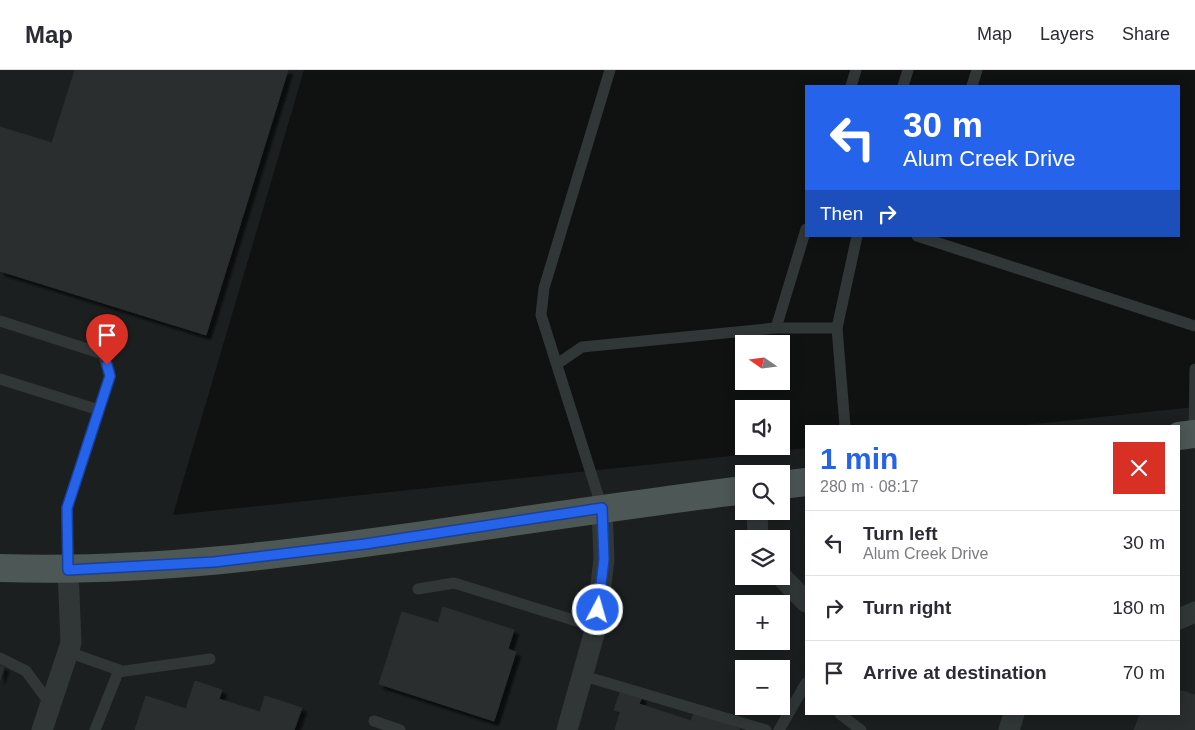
<!DOCTYPE html>
<html lang="en">
<head>
<meta charset="utf-8">
<style>
  :root { --surface:#fff; --page:#f7f7f7; --text:#2b2b33; --muted:#7c7c81; --line:#e1e1e2; --accent:#2563eb }
  body { margin:0; font-family:Helvetica,sans-serif; background:var(--page); color:var(--text); height:100vh; display:flex; flex-direction:column; font-size:19px; white-space:nowrap }
  * { box-sizing:border-box; margin:0 }
  p { font-size:16px; color:var(--muted) }
  .icon { flex:none; width:28px; height:28px; fill:none; stroke:currentColor; stroke-width:2; stroke-linecap:round; stroke-linejoin:round }
  .map { position:relative; flex:1; overflow:hidden }
  .sheet { position:absolute; left:805px; top:355px; width:375px; height:290px; display:flex; flex-direction:column; background:var(--surface); border-radius:0px; box-shadow:0 2px 12px #0003 }
  .sheet>* { flex:none }
  .guide { position:absolute; left:805px; top:15px; width:375px; height:152px; border-radius:0px; box-shadow:0 2px 12px #0003; background:#2563eb; color:#fff; overflow:hidden }
  .needle { width:32px; rotate:284deg }
  .buttons { position:absolute; left:735px; top:265px; display:grid; gap:10px }
  .buttons a { display:grid; place-items:center; width:55px; height:55px; border-radius:0px; background:var(--surface); box-shadow:0 2px 12px #0003; font-size:25px }
  .pin { position:absolute; display:grid; place-items:center; width:42px; height:42px; color:#fff; margin:-51px -21px; border-radius:50% 50% 50% 0; rotate:-45deg; box-shadow:0 0 5px #0007 }
  .pin .icon { rotate:45deg }
  .me { position:absolute; width:55px; margin:-28px; rotate:6deg; stroke-linejoin:round; filter:drop-shadow(0 0 4px #0008) }
  .turn { display:flex; align-items:center; gap:18px; height:105px; padding:0 15px; font-size:22px }
  .turn .icon { width:65px; height:65px; stroke-width:2.5 }
  .turn b { display:block; font-size:35px; line-height:42px }
  .then { display:flex; align-items:center; height:48px; padding:0 15px; background:#0003; gap:10px; font-size:19px }
  .round { display:grid; place-items:center; flex:none; width:52px; height:52px; border-radius:0px; background:var(--page) }
  .headline { display:flex; align-items:center; justify-content:space-between; height:85px; padding:0 15px }
  h1 { font-size:30px; font-weight:800; line-height:38px; color:var(--accent) }
  ul { padding:0; list-style:none }
  li { display:flex; align-items:center; gap:15px; height:65px; padding:0 15px; border-top:1px solid var(--line) }
  li div { flex:1 }
  li b { display:block; font-size:19px }
  li em { font-style:normal }
  header { display:flex; align-items:center; gap:30px; box-sizing:border-box; height:70px; padding:0 25px; background:var(--surface); border-bottom:1px solid var(--line) }
  header strong { font-size:24px }
  nav { display:flex; gap:28px; margin-inline-start:auto; font-size:18px }
  .map>svg:first-child { display:block }
  .built { fill:#1c1f1f; fill-rule:evenodd }
  .building { fill:#2a2f2e; stroke:#2a2e2e; filter:url(#shadow) }
  .lines { fill:none; stroke-linecap:round; stroke-linejoin:round }
  .lane { stroke:#313737; stroke-width:11 }
  .street { stroke:#313737; stroke-width:21 }
  .primary { stroke:#4d5755; stroke-width:28 }
  .route-casing { stroke:#184099; stroke-width:12 }
  .route { stroke:#2563eb; stroke-width:9 }
</style>
</head>
<body>
<header>
<strong>Map</strong>
<nav><a>Map</a><a>Layers</a><a>Share</a></nav>
</header>
<div class="map">
<svg width="1195" height="660" viewBox="0 0 1195 660">
  <defs>
    <filter id="shadow"><feDropShadow dx="4.5" dy="4.5" stdDeviation="1" flood-color="#0009"/></filter>
  </defs>
  <rect width="100%" height="100%" fill="#101212"/>
  <path class="built" d="M0,0H304L173,445L806,378V644H1179V356H1016L1195,337V660H0ZM744,404H781V441H744ZM744,469H781V506H744ZM744,534H781V571H744ZM744,599H781V636H744Z"/>
  <g class="building">
    <path d="M75,0H288L206,265L0,201V57L52,73Z"/>
    <path d="M443,537L514,560L508,579L516,582L494,651L379,614L402,542L438,553Z"/>
    <path d="M0,596L4,597L0,610Z"/>
    <path d="M195,611L222,620L219,629L260,642L265,626L302,638L294,660H135L146,626L186,639Z"/>
    <path d="M621,620L642,627L639,634L691,651L694,643L740,658L739,660H615L620,642L614,640Z"/>
    <path d="M1179,620L1195,625V660H1134L1140,644H1179Z"/>
  </g>
  <g class="lines">
    <g class="lane">
      <path d="M851,16L856,0"/>
      <path d="M903,16L908,0"/>
      <path d="M972,16L977,0"/>
      <path d="M917,166L1195,256"/>
      <path d="M0,251L103,284L110,306L67,438L68,498"/>
      <path d="M776,258L806,159"/>
      <path d="M837,258L857,166"/>
      <path d="M557,294L582,277L776,258H837L845,356"/>
      <path d="M0,309L99,340"/>
      <path d="M1194,365L1195,299"/>
      <path d="M602,438L541,245L544,218L610,0"/>
      <path d="M418,519L454,513L596,557"/>
      <path d="M68,582L119,600L95,660"/>
      <path d="M0,588L26,601L51,635"/>
      <path d="M118,602L210,589"/>
      <path d="M584,606L766,660"/>
      <path d="M840,644L861,660"/>
      <path d="M374,651L400,660"/>
      <path d="M779,660L806,613"/>
    </g>
    <g class="street">
      <path d="M757,441L758,469"/>
      <path d="M781,506L806,532"/>
      <path d="M1179,549L1195,542"/>
      <path d="M42,660L71,573L68,500"/>
      <path d="M567,660L596,557L604,489L602,438"/>
      <path d="M1009,660L1014,644"/>
    </g>
    <g class="primary">
      <path d="M1179,366L1195,364"/>
      <path d="M781,415L806,412"/>
      <path d="M0,498C147,503 291,484 437,463C539,448 641,433 744,420"/>
    </g>
  </g>
  <g class="lines">
    <defs>
      <path id="route" d="M107,295L110,306L67,438L68,500L214,492L365,474L602,438L604,489L598,540"/>
    </defs>
    <use href="#route" class="route-casing"/>
    <use href="#route" class="route"/>
  </g>
</svg>
<div class="buttons">
<a><svg class="needle" viewBox="-14 -14 28 28"><path d="M0-13l5 13h-10z" fill="#e53935"/><path d="M0 13l5-13h-10z" fill="#7c7c81"/></svg></a>
<a><svg class="icon" aria-label="sound" viewBox="0 0 24 24"><path d="M4 9h4l5-4v14l-5-4H4zM17 9q2 3 0 6"/></svg></a>
<a><svg class="icon" aria-label="search" viewBox="0 0 24 24"><circle cx="10" cy="10" r="6"/><path d="M15 15l6 6"/></svg></a>
<a><svg class="icon" aria-label="layers" viewBox="0 0 24 24"><path d="M12 4l9 5-9 5-9-5zM3 14l9 5 9-5"/></svg></a>
<a>+</a>
<a>−</a>
</div>
<div class="pin" style="left:107px;top:295px;background:#d93025"><svg class="icon" aria-label="arrive" viewBox="0 0 24 24"><path d="M6 21V4h12l-3 4 3 4H6"/></svg></div>
<svg class="me" style="left:598px;top:540px" viewBox="-20 -20 40 40"><circle r="17" fill="#2563eb" stroke="#fff" stroke-width="3"/><path d="M0-11L8 9 0 5-8 9z" fill="#fff"/></svg>
<div class="guide">
<div class="turn"><svg class="icon" aria-label="left" viewBox="0 0 24 24"><path d="M17 20v-9H6M10 6l-5 5 5 5"/></svg><div><b>30 m</b>Alum Creek Drive</div></div>
<div class="then">Then<svg class="icon" aria-label="right" viewBox="0 0 24 24"><path d="M7 20v-9h11M14 6l5 5-5 5"/></svg></div>
</div>
<section class="sheet">
<div class="headline"><div><h1>1 min</h1><p>280 m · 08:17</p></div><a class="round" style="background:#d93025;color:#fff"><svg class="icon" aria-label="close" viewBox="0 0 24 24"><path d="M6 6l12 12M18 6L6 18"/></svg></a></div>
<ul>
<li><svg class="icon" aria-label="left" viewBox="0 0 24 24"><path d="M17 20v-9H6M10 6l-5 5 5 5"/></svg><div><b>Turn left</b><p>Alum Creek Drive</p></div><em>30 m</em></li>
<li><svg class="icon" aria-label="right" viewBox="0 0 24 24"><path d="M7 20v-9h11M14 6l5 5-5 5"/></svg><div><b>Turn right</b></div><em>180 m</em></li>
<li><svg class="icon" aria-label="arrive" viewBox="0 0 24 24"><path d="M6 21V4h12l-3 4 3 4H6"/></svg><div><b>Arrive at destination</b></div><em>70 m</em></li>
</ul>
</section>
</div>
</body>
</html>
